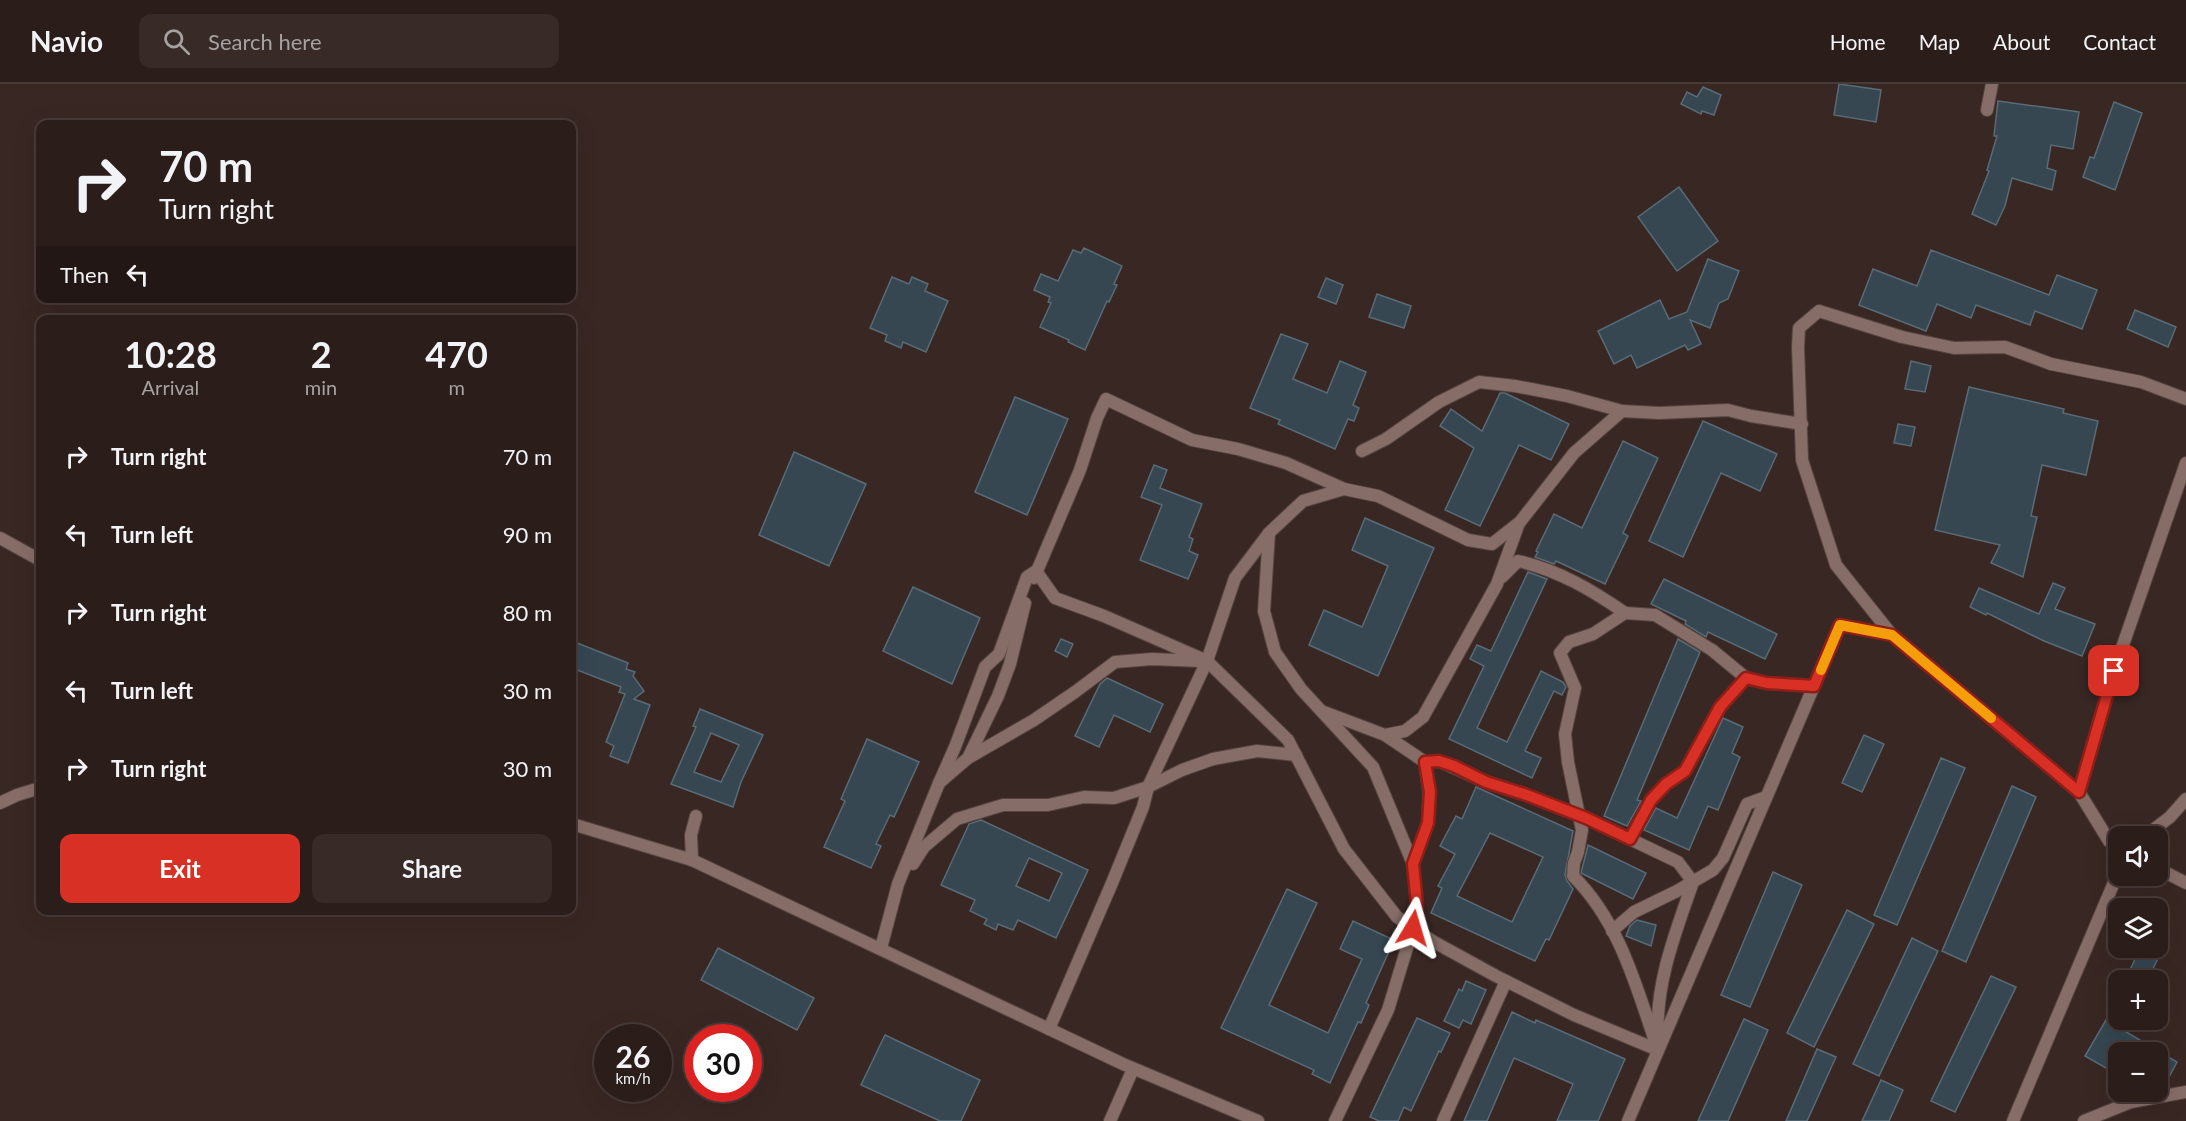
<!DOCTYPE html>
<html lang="en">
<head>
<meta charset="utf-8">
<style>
  :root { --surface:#2b1d1a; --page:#372a27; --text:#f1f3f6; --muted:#a6a2a2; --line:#473b39; --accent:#d93025 }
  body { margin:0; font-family:Lato,sans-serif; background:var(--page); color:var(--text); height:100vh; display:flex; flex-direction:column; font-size:22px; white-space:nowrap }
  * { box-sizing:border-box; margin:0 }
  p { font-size:20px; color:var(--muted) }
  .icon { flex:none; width:33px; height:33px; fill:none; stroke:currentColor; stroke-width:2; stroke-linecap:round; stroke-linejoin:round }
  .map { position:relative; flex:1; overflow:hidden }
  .side { position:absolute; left:36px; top:231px; width:540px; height:600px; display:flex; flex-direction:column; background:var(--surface); border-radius:12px; box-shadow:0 6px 24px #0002,0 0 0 2px var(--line) }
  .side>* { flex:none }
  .top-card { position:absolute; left:36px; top:36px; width:540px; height:183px; border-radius:12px; box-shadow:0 6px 24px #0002,0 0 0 2px var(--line); background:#2b1d1a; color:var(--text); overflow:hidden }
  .fabs { position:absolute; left:2108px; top:742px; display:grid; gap:12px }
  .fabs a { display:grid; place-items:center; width:60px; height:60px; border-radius:12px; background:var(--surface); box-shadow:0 6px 24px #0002,0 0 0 2px var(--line); font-size:30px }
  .speed { position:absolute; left:594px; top:940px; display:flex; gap:12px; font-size:30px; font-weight:700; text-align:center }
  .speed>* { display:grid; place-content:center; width:78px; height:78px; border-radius:50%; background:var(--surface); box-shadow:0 6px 24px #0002,0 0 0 2px var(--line); line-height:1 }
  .speed small { font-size:15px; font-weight:400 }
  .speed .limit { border:9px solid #d22; background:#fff; color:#111 }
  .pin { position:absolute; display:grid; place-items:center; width:51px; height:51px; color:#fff; margin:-26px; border-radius:12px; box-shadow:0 3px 9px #0006 }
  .me { position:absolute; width:66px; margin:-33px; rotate:7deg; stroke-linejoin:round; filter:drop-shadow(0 0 4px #0008) }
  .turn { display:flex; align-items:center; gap:21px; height:126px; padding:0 24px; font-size:27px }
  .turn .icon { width:78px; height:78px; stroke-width:2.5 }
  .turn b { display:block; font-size:42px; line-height:51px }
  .then { display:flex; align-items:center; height:57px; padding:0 24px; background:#0003; gap:12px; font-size:22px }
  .eta { display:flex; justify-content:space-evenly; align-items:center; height:102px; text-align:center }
  .eta b { font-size:36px; font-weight:700; line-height:42px }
  .cta { display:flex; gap:12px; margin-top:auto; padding:12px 24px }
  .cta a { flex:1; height:69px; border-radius:12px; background:var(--accent); color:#fff; font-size:24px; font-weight:700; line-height:69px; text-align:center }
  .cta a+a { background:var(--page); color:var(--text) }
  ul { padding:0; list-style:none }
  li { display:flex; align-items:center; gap:18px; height:78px; padding:0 24px }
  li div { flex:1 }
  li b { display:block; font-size:22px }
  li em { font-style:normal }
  header { display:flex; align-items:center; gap:36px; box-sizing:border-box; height:84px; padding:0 30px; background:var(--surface); border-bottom:2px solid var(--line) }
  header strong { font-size:28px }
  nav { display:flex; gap:33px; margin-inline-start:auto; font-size:21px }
  .search { width:420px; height:54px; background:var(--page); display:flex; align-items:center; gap:15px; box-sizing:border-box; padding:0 21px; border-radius:12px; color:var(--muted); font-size:22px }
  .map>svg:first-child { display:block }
  .building { fill:#364752; stroke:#586b76; stroke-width:1.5; fill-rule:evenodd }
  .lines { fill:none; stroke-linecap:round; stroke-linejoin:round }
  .street-casing { stroke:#554440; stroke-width:14 }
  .street { stroke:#876d68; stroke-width:12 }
  .route-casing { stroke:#8d1f18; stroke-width:15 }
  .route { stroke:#d93025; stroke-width:10 }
  .slow { stroke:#f59e0b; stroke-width:10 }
</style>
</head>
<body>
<header>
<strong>Navio</strong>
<div class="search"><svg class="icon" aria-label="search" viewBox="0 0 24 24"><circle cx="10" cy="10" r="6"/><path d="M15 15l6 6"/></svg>Search here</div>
<nav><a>Home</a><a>Map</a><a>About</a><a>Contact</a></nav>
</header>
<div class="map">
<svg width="2186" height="1037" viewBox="0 0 2186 1037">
  <rect width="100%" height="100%" fill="#392723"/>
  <g class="building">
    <path d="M1839,0L1881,6L1876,38L1834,31Z"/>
    <path d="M1703,3L1721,11L1714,31L1702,27L1701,30L1681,20L1687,8L1697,13Z"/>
    <path d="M1998,17L2079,28L2073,65L2051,61L2047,84L2056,87L2052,106L2012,94L2005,122L1996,141L1972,130L1989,87L1987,86L1997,52H1994Z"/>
    <path d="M2114,18L2142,29L2115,106L2083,93L2090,73L2094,74Z"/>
    <path d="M1679,103L1718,157L1677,187L1638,133Z"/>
    <path d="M1084,164L1122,182L1114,200L1117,201L1109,218L1107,217L1085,266L1068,258L1069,256L1040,243L1051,219L1048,218L1050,213L1034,206L1041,190L1058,197L1073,166L1081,169Z"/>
    <path d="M1931,166L2049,211L2057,191L2097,206L2082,245L2035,227L2030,241L1976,221L1971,234L1937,220L1926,247L1859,221L1873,185L1917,202Z"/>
    <path d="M1708,175L1739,187L1728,215L1719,219L1710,244L1690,236L1701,260L1688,266L1685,261L1637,284L1631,271L1614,280L1598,247L1660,216L1669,235L1687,228Z"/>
    <path d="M892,193L909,200L912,193L928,200L925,207L948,217L926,268L903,258L901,264L885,257L887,251L870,244Z"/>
    <path d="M1326,194L1343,201L1336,220L1318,213Z"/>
    <path d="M1377,210L1411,222L1404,244L1369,233Z"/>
    <path d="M2135,226L2176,243L2168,263L2127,245Z"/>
    <path d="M1281,250L1308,260L1293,295L1327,309L1340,277L1366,288L1353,321L1359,324L1354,337L1348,335L1335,365L1278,340L1280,336L1250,324Z"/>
    <path d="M1911,277L1931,282L1925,308L1905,305Z"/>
    <path d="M1969,303L2064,325L2063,329L2098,337L2086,391L2042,381L2031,432L2037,433L2023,493L1991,479L2000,461L1935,446Z"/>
    <path d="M1500,309H1505L1569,340L1551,376L1519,361L1480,442L1445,426L1474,364L1440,342L1451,325L1482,347Z"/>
    <path d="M1015,313L1068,335L1027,431L975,408Z"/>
    <path d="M1703,337L1777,370L1760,407L1721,389L1683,473L1649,457Z"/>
    <path d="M1898,340L1915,343L1911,362L1894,359Z"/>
    <path d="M1623,357L1658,374L1623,449L1628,452L1605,500L1556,477L1554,480L1535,473L1538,468L1536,467L1554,430L1582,444Z"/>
    <path d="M794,368L866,400L829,482L759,451Z"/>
    <path d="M1154,381L1167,386L1160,404L1202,420L1189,453L1193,455L1189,467L1198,471L1188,495L1140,476L1162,421L1141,413Z"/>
    <path d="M1365,434L1434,464L1378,592L1309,561L1324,526L1362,543L1388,482L1352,466Z"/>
    <path d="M1528,488L1547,495L1477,644L1507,658L1541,587L1563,598L1566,603L1562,611L1554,607L1525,667L1541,674L1532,694L1449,655L1484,582L1470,575L1477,561L1491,567Z"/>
    <path d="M1664,495L1777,550L1765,575L1708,548L1706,553L1685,540L1686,537L1651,520Z"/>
    <path d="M2053,499L2065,504L2055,525L2095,540L2082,572L2044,557L1987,529L1986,531L1970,523L1979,504L2039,530Z"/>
    <path d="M913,503L980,534L952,600L883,567Z"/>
    <path d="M1061,555L1073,560L1067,573L1055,567Z"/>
    <path d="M1678,555L1700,568L1637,716L1641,717L1627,742L1604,732Z"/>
    <path d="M572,557L628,579L626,585L635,588L633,592L644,607L634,615L650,621L628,679L610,672L614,662L606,658L625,610L619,608L621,603L572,584Z"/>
    <path d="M1107,594L1163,620L1150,648L1114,631L1099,663L1075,652L1100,600Z"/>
    <path d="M700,625L763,651L741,698L733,723L671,700L696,643L693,642ZM711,649L739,661L721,698L694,688Z"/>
    <path d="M1723,634L1743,643L1732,669L1740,673L1718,726L1708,722L1689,766L1644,746L1656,724L1677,734Z"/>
    <path d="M1864,651L1884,660L1862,708L1842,699Z"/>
    <path d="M867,655L919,678L894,733L890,731L876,760L881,762L871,784L824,763L845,717L841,715Z"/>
    <path d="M1941,674L1965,684L1897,841L1874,831Z"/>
    <path d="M2012,702L2036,713L1966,878L1942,867Z"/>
    <path d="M1476,703L1573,747L1565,791L1567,797L1573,805L1549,856L1546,855L1535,877L1431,829L1442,804L1438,802L1455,770L1440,762L1456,732L1462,735ZM1490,749L1543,773L1512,838L1457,812Z"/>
    <path d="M981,736L1088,786L1056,854L1018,836L1013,846L998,840L996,846L984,840L987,835L970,827L975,816L941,801L969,740ZM1029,774L1062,789L1049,817L1016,802Z"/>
    <path d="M1588,761L1646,789L1633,815L1581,789Z"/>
    <path d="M1773,788L1802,801L1750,923L1721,911Z"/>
    <path d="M1287,805L1317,819L1269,921L1328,949L1362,875L1340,865L1353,837L1394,856L1366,919L1369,921L1361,939L1358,938L1330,999L1312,990L1314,986L1221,944Z"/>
    <path d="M1847,826L1874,840L1814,963L1787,949Z"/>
    <path d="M1637,836L1656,841L1651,862L1626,852L1630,842Z"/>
    <path d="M1912,854L1938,867L1879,992L1853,980Z"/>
    <path d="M718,864L814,914L797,946L701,896Z"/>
    <path d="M2140,864H2163L2147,897H2125Z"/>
    <path d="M1991,892L2016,903L1955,1028L1931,1017Z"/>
    <path d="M1466,897L1486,906L1471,940L1463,936L1459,944L1444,937L1459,905L1462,907Z"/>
    <path d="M1512,928L1535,939L1536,936L1625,975L1598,1037H1557L1573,1000L1514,974L1487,1037H1464Z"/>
    <path d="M1417,934L1450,949L1441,968L1439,967L1411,1027L1404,1023L1398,1037H1379L1370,1033Z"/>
    <path d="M1744,935L1768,946L1728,1037H1698Z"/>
    <path d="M2106,936L2177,978L2169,993L2157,986V969H2118V991L2085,972Z"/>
    <path d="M885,951L980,996L961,1037H940L861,1001Z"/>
    <path d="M1817,965L1836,973L1807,1037H1786Z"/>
    <path d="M1881,996L1903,1006L1889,1037H1862Z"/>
  </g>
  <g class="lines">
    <defs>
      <g id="street">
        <path d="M1987,26L1992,0"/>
        <path d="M1362,367L1386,355L1439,318L1479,298L1515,302L1567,312L1622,327"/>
        <path d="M1269,449L1264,527L1275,568L1301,605L1373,683L1413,780L1417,821L1413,844L1388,926L1335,1037"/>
        <path d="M0,454L40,476"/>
        <path d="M1502,493L1518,477C1558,486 1592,506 1625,529"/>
        <path d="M1034,494L1080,386L1097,334L1106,315L1192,356L1238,365L1286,379L1344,405L1378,412L1468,456L1492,460L1520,438L1574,369L1622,327L1659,329L1728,326L1751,332L1802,340"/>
        <path d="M1892,551L1836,481L1802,376L1798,263L1799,244L1819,227L1902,253L1954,264L2005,263L2051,280L2141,298L2186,315"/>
        <path d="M1324,628L1385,651L1405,647L1423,633L1497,500L1519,439"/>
        <path d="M1385,651L1425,678L1429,708L1428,739L1413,780"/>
        <path d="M968,674L1034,636L1075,608L1115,578L1152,575L1200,577"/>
        <path d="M1425,678L1439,677L1486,698L1524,710L1586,734L1678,778L1693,798C1676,847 1655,900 1658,952"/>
        <path d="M939,699L955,663L985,583L999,570L1027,493L1036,487L1055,514L1104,532L1207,577L1288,656L1344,765L1397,833L1434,858L1496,892L1574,931L1658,966C1637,905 1620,838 1573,792L1574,779L1578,768L1582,746L1568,678L1565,650L1575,604L1560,569L1569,558L1593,550L1625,529L1655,531L1712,566L1746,594L1766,599L1814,602"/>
        <path d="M2079,708L2114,587L2186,379"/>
        <path d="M0,719L17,711L40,704"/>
        <path d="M572,740L692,776L1123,980L1258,1037"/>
        <path d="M2144,753L2170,733L2186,715"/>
        <path d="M1630,755L1651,716L1666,700L1685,687L1720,623L1746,594"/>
        <path d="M692,776L691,751L696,732"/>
        <path d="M913,780L924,763L957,735L1003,721H1048L1084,713L1114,714L1148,703L1182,686L1213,675L1257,667L1296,671"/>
        <path d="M2157,784L2186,799"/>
        <path d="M1612,847L1634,828L1677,807L1713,786L1723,774L1747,720L1766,713"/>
        <path d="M881,864L898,800L939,699L968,674L998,612L1010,580L1025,519"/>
        <path d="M1049,945L1112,799L1143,723L1148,703L1207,577L1235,494L1269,449L1303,417L1344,405"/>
        <path d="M1110,1037L1133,985"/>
        <path d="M1443,1037L1506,897"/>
        <path d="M1628,1037L1840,541L1892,551L2079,708L2109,757L2118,762"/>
        <path d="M2013,1037L2118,789"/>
        <path d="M2084,1037L2131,1018L2186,1008"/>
      </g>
    </defs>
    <use href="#street" class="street-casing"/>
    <use href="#street" class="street"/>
  </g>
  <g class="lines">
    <defs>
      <path id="route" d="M1413,844L1417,820L1413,780L1428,739L1430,708L1425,678L1439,677L1454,682L1486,698L1524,710L1586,734L1630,755L1651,716L1666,700L1685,687L1720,623L1746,594L1767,599L1814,602L1840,541L1892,551L2079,708L2114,587"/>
    </defs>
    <use href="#route" class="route-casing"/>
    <use href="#route" class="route"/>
    <path class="slow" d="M1821,586L1840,541L1892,551L1991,634"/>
  </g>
</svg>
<div class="fabs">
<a><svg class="icon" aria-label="sound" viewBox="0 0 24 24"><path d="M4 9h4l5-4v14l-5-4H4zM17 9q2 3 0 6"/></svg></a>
<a><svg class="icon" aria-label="layers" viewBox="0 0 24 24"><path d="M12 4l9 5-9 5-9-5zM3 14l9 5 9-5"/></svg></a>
<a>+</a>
<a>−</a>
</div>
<div class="speed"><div>26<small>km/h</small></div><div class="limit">30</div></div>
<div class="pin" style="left:2114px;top:587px;background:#d93025"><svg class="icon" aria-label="arrive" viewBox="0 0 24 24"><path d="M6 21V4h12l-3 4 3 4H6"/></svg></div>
<svg class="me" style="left:1413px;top:844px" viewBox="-20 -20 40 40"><path d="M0-17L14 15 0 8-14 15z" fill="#d93025" stroke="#fff" stroke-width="4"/></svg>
<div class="top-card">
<div class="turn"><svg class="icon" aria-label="right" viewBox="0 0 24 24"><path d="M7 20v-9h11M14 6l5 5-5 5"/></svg><div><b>70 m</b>Turn right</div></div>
<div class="then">Then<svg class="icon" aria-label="left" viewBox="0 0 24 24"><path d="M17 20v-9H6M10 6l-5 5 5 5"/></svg></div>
</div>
<section class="side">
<div class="eta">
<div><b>10:28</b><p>Arrival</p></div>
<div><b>2</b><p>min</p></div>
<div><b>470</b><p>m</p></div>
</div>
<ul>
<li><svg class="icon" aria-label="right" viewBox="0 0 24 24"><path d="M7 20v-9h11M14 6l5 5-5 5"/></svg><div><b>Turn right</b></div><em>70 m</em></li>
<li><svg class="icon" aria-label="left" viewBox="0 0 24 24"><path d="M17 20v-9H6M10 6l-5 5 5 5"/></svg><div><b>Turn left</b></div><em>90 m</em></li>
<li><svg class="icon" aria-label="right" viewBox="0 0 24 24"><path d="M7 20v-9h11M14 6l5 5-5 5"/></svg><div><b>Turn right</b></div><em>80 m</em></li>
<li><svg class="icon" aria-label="left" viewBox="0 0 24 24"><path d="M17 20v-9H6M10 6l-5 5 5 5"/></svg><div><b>Turn left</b></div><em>30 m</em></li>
<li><svg class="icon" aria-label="right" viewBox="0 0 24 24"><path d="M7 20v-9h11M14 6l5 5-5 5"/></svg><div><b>Turn right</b></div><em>30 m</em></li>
</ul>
<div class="cta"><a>Exit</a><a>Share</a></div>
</section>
</div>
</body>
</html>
